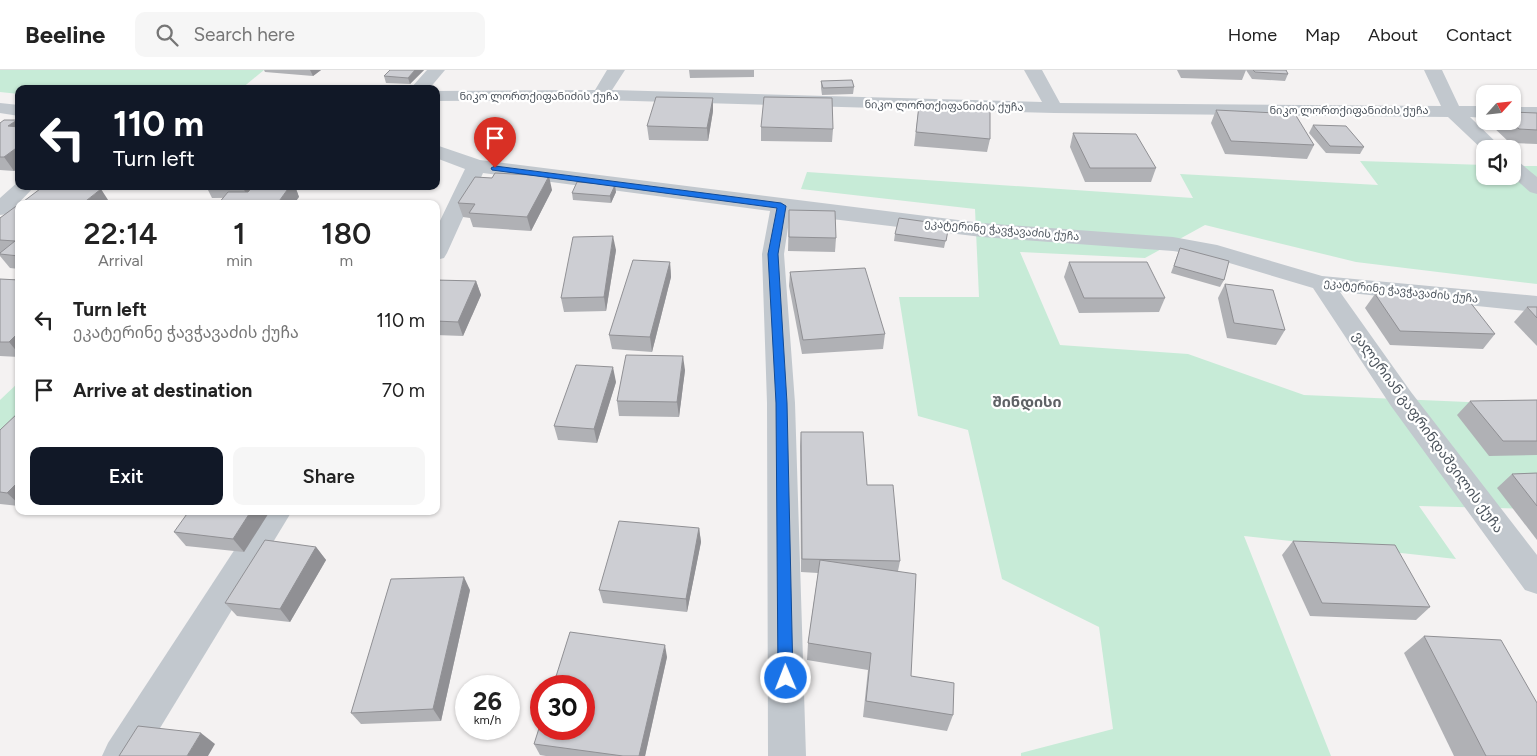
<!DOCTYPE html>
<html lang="en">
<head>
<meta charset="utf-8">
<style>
  :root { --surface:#fff; --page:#f6f6f6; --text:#222; --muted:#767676; --line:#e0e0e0; --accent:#111827 }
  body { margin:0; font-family:Figtree,"Noto Sans Georgian",sans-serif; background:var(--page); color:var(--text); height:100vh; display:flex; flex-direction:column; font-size:19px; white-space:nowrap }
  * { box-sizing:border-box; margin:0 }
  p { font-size:16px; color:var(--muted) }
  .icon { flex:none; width:28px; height:28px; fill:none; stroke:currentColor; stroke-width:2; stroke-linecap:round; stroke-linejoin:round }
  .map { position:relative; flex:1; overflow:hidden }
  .sheet { position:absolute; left:15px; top:130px; width:425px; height:315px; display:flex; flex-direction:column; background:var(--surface); border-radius:10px; box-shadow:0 1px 4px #0004 }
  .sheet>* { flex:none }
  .hud { position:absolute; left:15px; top:15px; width:425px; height:105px; border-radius:10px; box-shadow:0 1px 4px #0004; background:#111827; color:#fff; overflow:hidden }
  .needle { width:32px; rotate:63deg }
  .fabs { position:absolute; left:1476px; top:15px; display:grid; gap:10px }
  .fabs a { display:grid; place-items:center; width:45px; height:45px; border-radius:10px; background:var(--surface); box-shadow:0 1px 4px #0004; font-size:25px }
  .speed { position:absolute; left:455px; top:605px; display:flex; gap:10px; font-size:25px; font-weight:700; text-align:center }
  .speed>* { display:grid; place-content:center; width:65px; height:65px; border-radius:50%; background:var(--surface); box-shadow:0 1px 4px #0004; line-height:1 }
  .speed small { font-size:12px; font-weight:400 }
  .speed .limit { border:8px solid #d22; background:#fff; color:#111 }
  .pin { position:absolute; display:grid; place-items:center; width:42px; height:42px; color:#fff; margin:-51px -21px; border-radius:50% 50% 50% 0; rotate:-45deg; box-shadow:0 0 5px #0007 }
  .pin .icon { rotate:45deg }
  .me { position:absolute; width:55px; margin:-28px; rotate:359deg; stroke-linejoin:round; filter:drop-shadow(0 0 4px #0008) }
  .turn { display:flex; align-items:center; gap:18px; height:105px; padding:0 15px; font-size:22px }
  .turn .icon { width:65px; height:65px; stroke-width:2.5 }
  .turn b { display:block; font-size:35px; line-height:42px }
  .eta { display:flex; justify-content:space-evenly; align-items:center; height:85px; text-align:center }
  .eta b { font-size:30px; font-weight:600; line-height:35px }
  .primary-button { display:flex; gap:10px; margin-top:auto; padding:10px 15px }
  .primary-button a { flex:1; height:58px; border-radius:10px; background:var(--accent); color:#fff; font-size:20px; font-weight:600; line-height:58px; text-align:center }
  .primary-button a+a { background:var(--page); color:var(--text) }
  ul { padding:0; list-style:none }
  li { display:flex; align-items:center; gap:15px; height:70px; padding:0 15px }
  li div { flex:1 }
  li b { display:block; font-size:19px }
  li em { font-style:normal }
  header { display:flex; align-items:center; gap:30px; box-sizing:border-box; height:70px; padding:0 25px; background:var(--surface); border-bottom:1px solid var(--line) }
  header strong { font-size:24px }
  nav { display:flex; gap:28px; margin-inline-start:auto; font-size:18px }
  .search { width:350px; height:45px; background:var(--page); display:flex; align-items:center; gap:12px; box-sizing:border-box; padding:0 18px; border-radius:10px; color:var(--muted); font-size:19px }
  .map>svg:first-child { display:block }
  .green { fill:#c7ebd7 }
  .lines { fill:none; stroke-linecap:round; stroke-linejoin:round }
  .minor { fill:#c2c8ce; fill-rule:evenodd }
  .wall { fill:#b0b1b5 }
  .shaded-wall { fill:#909094 }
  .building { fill:#cdced3; stroke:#909094 }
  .route { fill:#1a73e8; stroke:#114b97 }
  .labels { text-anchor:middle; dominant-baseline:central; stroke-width:4.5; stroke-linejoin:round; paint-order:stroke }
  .far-street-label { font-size:11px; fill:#4c545d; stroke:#fff }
  .street-label { font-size:14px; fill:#4c545d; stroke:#fff }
  .neighbourhood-label { font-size:15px; font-weight:bold; fill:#5f6266; stroke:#fff }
</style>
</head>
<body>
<header>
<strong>Beeline</strong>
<div class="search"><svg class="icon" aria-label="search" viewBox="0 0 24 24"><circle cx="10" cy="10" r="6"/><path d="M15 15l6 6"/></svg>Search here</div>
<nav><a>Home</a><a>Map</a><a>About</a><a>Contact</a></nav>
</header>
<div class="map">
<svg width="1537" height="686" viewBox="0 0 1537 686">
  <rect width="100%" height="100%" fill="#f4f2f2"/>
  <g class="green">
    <path d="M0,0H264L241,19H19V24L0,22Z"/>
    <path d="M1360,91L1485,95V106H1512L1513,96H1537V214L1356,192L1205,155L1145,188L1020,182L1060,275L1188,284L1304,325L1537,335V439L1419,436L1456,489L1244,466L1331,686H1021V683L1113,659L1099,557L1002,509L968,360L918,346L899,227H979L975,139L801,119L807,102L1193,128L1180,104L1378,115Z"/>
    <path d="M19,312V358L0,375V330Z"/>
  </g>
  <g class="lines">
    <g class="minor">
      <path d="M427,0H445L429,19H410Z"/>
      <path d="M607,0H625L612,20L1042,32L1024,0H1042L1060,33L1441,36L1424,0H1442L1459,36H1485V48L1470,47L1503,79H1485V82L1448,47L1054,43L600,30L436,31V21L595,20Z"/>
      <path d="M0,33L19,35V46L0,43Z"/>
      <path d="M1512,37H1537V49L1512,48Z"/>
      <path d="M436,75L480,90L982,153L1173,167L1217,175L1322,206L1537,226V242L1340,222L1411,322L1537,485V524L1525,520L1391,336L1313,218L1206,186L1173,181L982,167L790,144L784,184L795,333L806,686H768L767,333L762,184L770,141L483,103L447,183L444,188L436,190V159L465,99L436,88Z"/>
      <path d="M1512,90L1519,92L1537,107V124L1530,122L1512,106Z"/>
      <path d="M19,111V116H35L8,144L0,145V128Z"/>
      <path d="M260,441H292L143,686H102L108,673Z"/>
    </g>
  </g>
  <g class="wall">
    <path d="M264,0H321L313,6L265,2Z"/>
    <path d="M424,0L410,14L386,13L384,6Z"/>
    <path d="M689,0H754V7L690,8Z"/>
    <path d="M1177,0H1246L1242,10L1181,8Z"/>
    <path d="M1246,0H1286L1288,4L1285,11L1252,9Z"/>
    <path d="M821,11L854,17L853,24L822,25L821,18Z"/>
    <path d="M713,28V41L708,71L649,70L647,56Z"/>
    <path d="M919,35L990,69L987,82L914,76Z"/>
    <path d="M1216,40L1314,75L1307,89L1225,84L1211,53Z"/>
    <path d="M1537,43V74L1510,73L1491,55L1493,51H1512Z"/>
    <path d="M0,53H19V97L14,101L0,100Z"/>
    <path d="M1313,55L1364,77L1360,84L1326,83L1309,63Z"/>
    <path d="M761,57L833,59L832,72L761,71Z"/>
    <path d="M1073,63L1156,98L1151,112H1085L1070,77Z"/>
    <path d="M206,116H295L299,127L212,128Z"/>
    <path d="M552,120L531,161L473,157L470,148L463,147L458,133Z"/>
    <path d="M616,122L611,133L573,130L572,123Z"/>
    <path d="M19,134V199L10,198L0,186V148Z"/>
    <path d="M789,140L836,168L835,182L788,181Z"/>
    <path d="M949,155L944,178L894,171L895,164Z"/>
    <path d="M1180,178L1224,210L1220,217L1171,203Z"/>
    <path d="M616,180L606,241L564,242L561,228Z"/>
    <path d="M670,192L671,207L652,282L612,279L609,265Z"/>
    <path d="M1069,192L1165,228L1159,242L1079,243L1064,207Z"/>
    <path d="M790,202L885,264L883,279L802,284L789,216Z"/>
    <path d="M0,209L19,210V287L0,286Z"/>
    <path d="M436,210L476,211L481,225L463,266L436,265Z"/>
    <path d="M1225,214L1285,260L1276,275L1227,268L1218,228Z"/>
    <path d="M1375,224L1495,264L1483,279L1390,275L1365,238Z"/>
    <path d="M1527,237H1537V276L1514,252Z"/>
    <path d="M685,300L679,347L619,346L617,331Z"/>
    <path d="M616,312L597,373L558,370L554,356Z"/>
    <path d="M1537,330V385L1489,386L1457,345L1470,331Z"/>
    <path d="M19,342V436L0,434V360Z"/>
    <path d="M801,362L867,415L900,491L898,501L911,606L953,645L947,661L863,647L868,600L807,590L808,573L818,503L801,502L800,376Z"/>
    <path d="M1537,403V470L1497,418L1512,404Z"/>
    <path d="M270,441L244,482L186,476L174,462Z"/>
    <path d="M699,458L701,472L687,542L603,533L599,520Z"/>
    <path d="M1293,471L1430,537L1416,550L1310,546L1282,485Z"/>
    <path d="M316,477L326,490L290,552L237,546L225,533Z"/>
    <path d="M470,520L441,651L361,654L351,643Z"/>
    <path d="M1424,566L1537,686H1454L1404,583Z"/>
    <path d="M667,587L645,686H546L540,685L534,674Z"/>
  </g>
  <g class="shaded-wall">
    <path d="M310,0H321L313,6Z"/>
    <path d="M415,0H424L410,14L408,8Z"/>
    <path d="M713,28V41L708,71L707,58Z"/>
    <path d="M17,50L19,53V69L8,56Z"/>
    <path d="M19,76V97L14,101L4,87Z"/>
    <path d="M549,106L552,120L531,161L527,147Z"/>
    <path d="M615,115L616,122L611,133L610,126Z"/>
    <path d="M242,116H259L249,129Z"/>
    <path d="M290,116H295L299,127L294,134H277Z"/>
    <path d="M101,119L110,133L109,134H82Z"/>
    <path d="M613,166L616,180L606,241L604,227Z"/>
    <path d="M670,192L671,207L652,282L650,267Z"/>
    <path d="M476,211L481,225L463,266L458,252Z"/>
    <path d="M19,262V284L9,272Z"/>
    <path d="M683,286L685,300L679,347L677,332Z"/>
    <path d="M613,297L616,312L597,373L594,359Z"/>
    <path d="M19,411V434L7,423Z"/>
    <path d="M251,441H270L244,482L233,469Z"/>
    <path d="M699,458L701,472L687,542L686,529Z"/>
    <path d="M316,477L326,490L290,552L280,539Z"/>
    <path d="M464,507L470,520L441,651L433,639Z"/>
    <path d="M665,575L667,587L645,686H639Z"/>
    <path d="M201,663L215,674L208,686H187Z"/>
  </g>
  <g class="building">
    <path d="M390,0H415L408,8L384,6Z"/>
    <path d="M1253,0H1286L1288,4L1255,2Z"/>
    <path d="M852,10L854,17L823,18L821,11Z"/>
    <path d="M656,27L713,28L707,58L647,56Z"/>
    <path d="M764,27L832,28L833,59L761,57Z"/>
    <path d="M919,35L990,41V69L916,62Z"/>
    <path d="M1216,40L1295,44L1314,75L1231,71Z"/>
    <path d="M1512,42L1537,43V60L1519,59L1510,51H1512Z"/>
    <path d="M4,50H17L8,56L19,57V76L4,87H0V53Z"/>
    <path d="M1313,55L1346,56L1364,77L1330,76Z"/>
    <path d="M1073,63L1136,64L1156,98H1090Z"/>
    <path d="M495,103L549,106L527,147L469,143L475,134L458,133L475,107L492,108Z"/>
    <path d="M577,112L615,115L610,126L572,123Z"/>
    <path d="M44,116H78L101,119L82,134H20Z"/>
    <path d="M253,116H290L277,134H218L228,122H248Z"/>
    <path d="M19,134V186L0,184V183L15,171L0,170V148Z"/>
    <path d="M789,140L835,141L836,168L789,167Z"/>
    <path d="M899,148L949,155L946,171L895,164Z"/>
    <path d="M613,166L604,227L561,228L573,167Z"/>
    <path d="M1180,178L1229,191L1224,210L1174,196Z"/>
    <path d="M633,190L670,192L650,267L609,265Z"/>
    <path d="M1069,192H1147L1165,228H1084Z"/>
    <path d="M865,198L885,264L803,270L790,202Z"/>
    <path d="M0,209L19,210V262L9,272H0Z"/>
    <path d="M436,210L476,211L458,252L436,251Z"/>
    <path d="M1225,214L1273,220L1285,260L1234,253Z"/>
    <path d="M1375,224L1466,227L1495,264L1400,261Z"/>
    <path d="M1527,237H1537V248Z"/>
    <path d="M626,285L683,286L677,332L617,331Z"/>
    <path d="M576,295L613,297L594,359L554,356Z"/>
    <path d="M1537,330V371H1503L1470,331Z"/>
    <path d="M19,342V411L7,423L0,422V360Z"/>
    <path d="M801,362H863L867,415H893L900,491L802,489Z"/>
    <path d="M1537,403V436L1512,404Z"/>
    <path d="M189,441H251L233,469L174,462Z"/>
    <path d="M619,451L699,458L686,529L599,520Z"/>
    <path d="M265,470L316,477L280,539L225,533Z"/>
    <path d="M1293,471L1395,475L1430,537L1322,533Z"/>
    <path d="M820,490L916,504L911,606L954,613L953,645L866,631L871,583L808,573Z"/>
    <path d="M464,507L433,639L351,643L391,509Z"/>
    <path d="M570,562L665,575L639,686H623L534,674L541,652V659H584V616H553Z"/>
    <path d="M1424,566L1501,570L1537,633V686H1486Z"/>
    <path d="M138,656L201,663L187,686H119Z"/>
  </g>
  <path class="route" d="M495,96L781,133L786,136L778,184L787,333L793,608L791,612L786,614L780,612L778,608L776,333L768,184L777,138L492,100L491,98Z"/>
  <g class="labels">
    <g class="far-street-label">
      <text x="539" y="26">ნიკო ლორთქიფანიძის ქუჩა</text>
      <text transform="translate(944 36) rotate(1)">ნიკო ლორთქიფანიძის ქუჩა</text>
      <text x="1349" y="40">ნიკო ლორთქიფანიძის ქუჩა</text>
      <text transform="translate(1002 160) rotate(5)">ეკატერინე ჭავჭავაძის ქუჩა</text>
      <text transform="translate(1401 221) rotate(6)">ეკატერინე ჭავჭავაძის ქუჩა</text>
    </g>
    <g class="street-label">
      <text transform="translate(1428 362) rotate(54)">ვალერიან გაფრინდაშვილის ქუჩა</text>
    </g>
    <g class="neighbourhood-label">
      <text x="1027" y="332">შინდისი</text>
    </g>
  </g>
</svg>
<div class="fabs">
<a><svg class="needle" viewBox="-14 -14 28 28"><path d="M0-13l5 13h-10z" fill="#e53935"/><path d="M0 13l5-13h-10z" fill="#767676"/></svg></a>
<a><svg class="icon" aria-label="sound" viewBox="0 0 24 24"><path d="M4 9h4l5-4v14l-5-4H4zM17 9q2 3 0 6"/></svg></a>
</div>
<div class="speed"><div>26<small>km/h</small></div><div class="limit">30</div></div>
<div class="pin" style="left:495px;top:98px;background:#d93025"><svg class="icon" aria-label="arrive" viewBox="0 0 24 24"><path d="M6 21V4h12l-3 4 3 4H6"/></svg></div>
<svg class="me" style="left:786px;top:608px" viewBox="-20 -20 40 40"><circle r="17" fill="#1a73e8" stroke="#fff" stroke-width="3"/><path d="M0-11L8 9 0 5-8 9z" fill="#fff"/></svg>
<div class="hud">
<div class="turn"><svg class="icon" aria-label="left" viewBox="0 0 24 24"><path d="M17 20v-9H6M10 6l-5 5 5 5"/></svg><div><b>110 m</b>Turn left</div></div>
</div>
<section class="sheet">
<div class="eta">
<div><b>22:14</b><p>Arrival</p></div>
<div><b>1</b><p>min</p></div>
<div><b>180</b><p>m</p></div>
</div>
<ul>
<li><svg class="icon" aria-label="left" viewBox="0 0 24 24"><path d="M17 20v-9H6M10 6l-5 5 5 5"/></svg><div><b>Turn left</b><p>ეკატერინე ჭავჭავაძის ქუჩა</p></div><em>110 m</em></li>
<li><svg class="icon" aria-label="arrive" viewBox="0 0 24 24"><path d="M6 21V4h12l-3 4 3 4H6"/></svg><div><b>Arrive at destination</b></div><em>70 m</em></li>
</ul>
<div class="primary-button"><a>Exit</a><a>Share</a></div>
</section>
</div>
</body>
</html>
